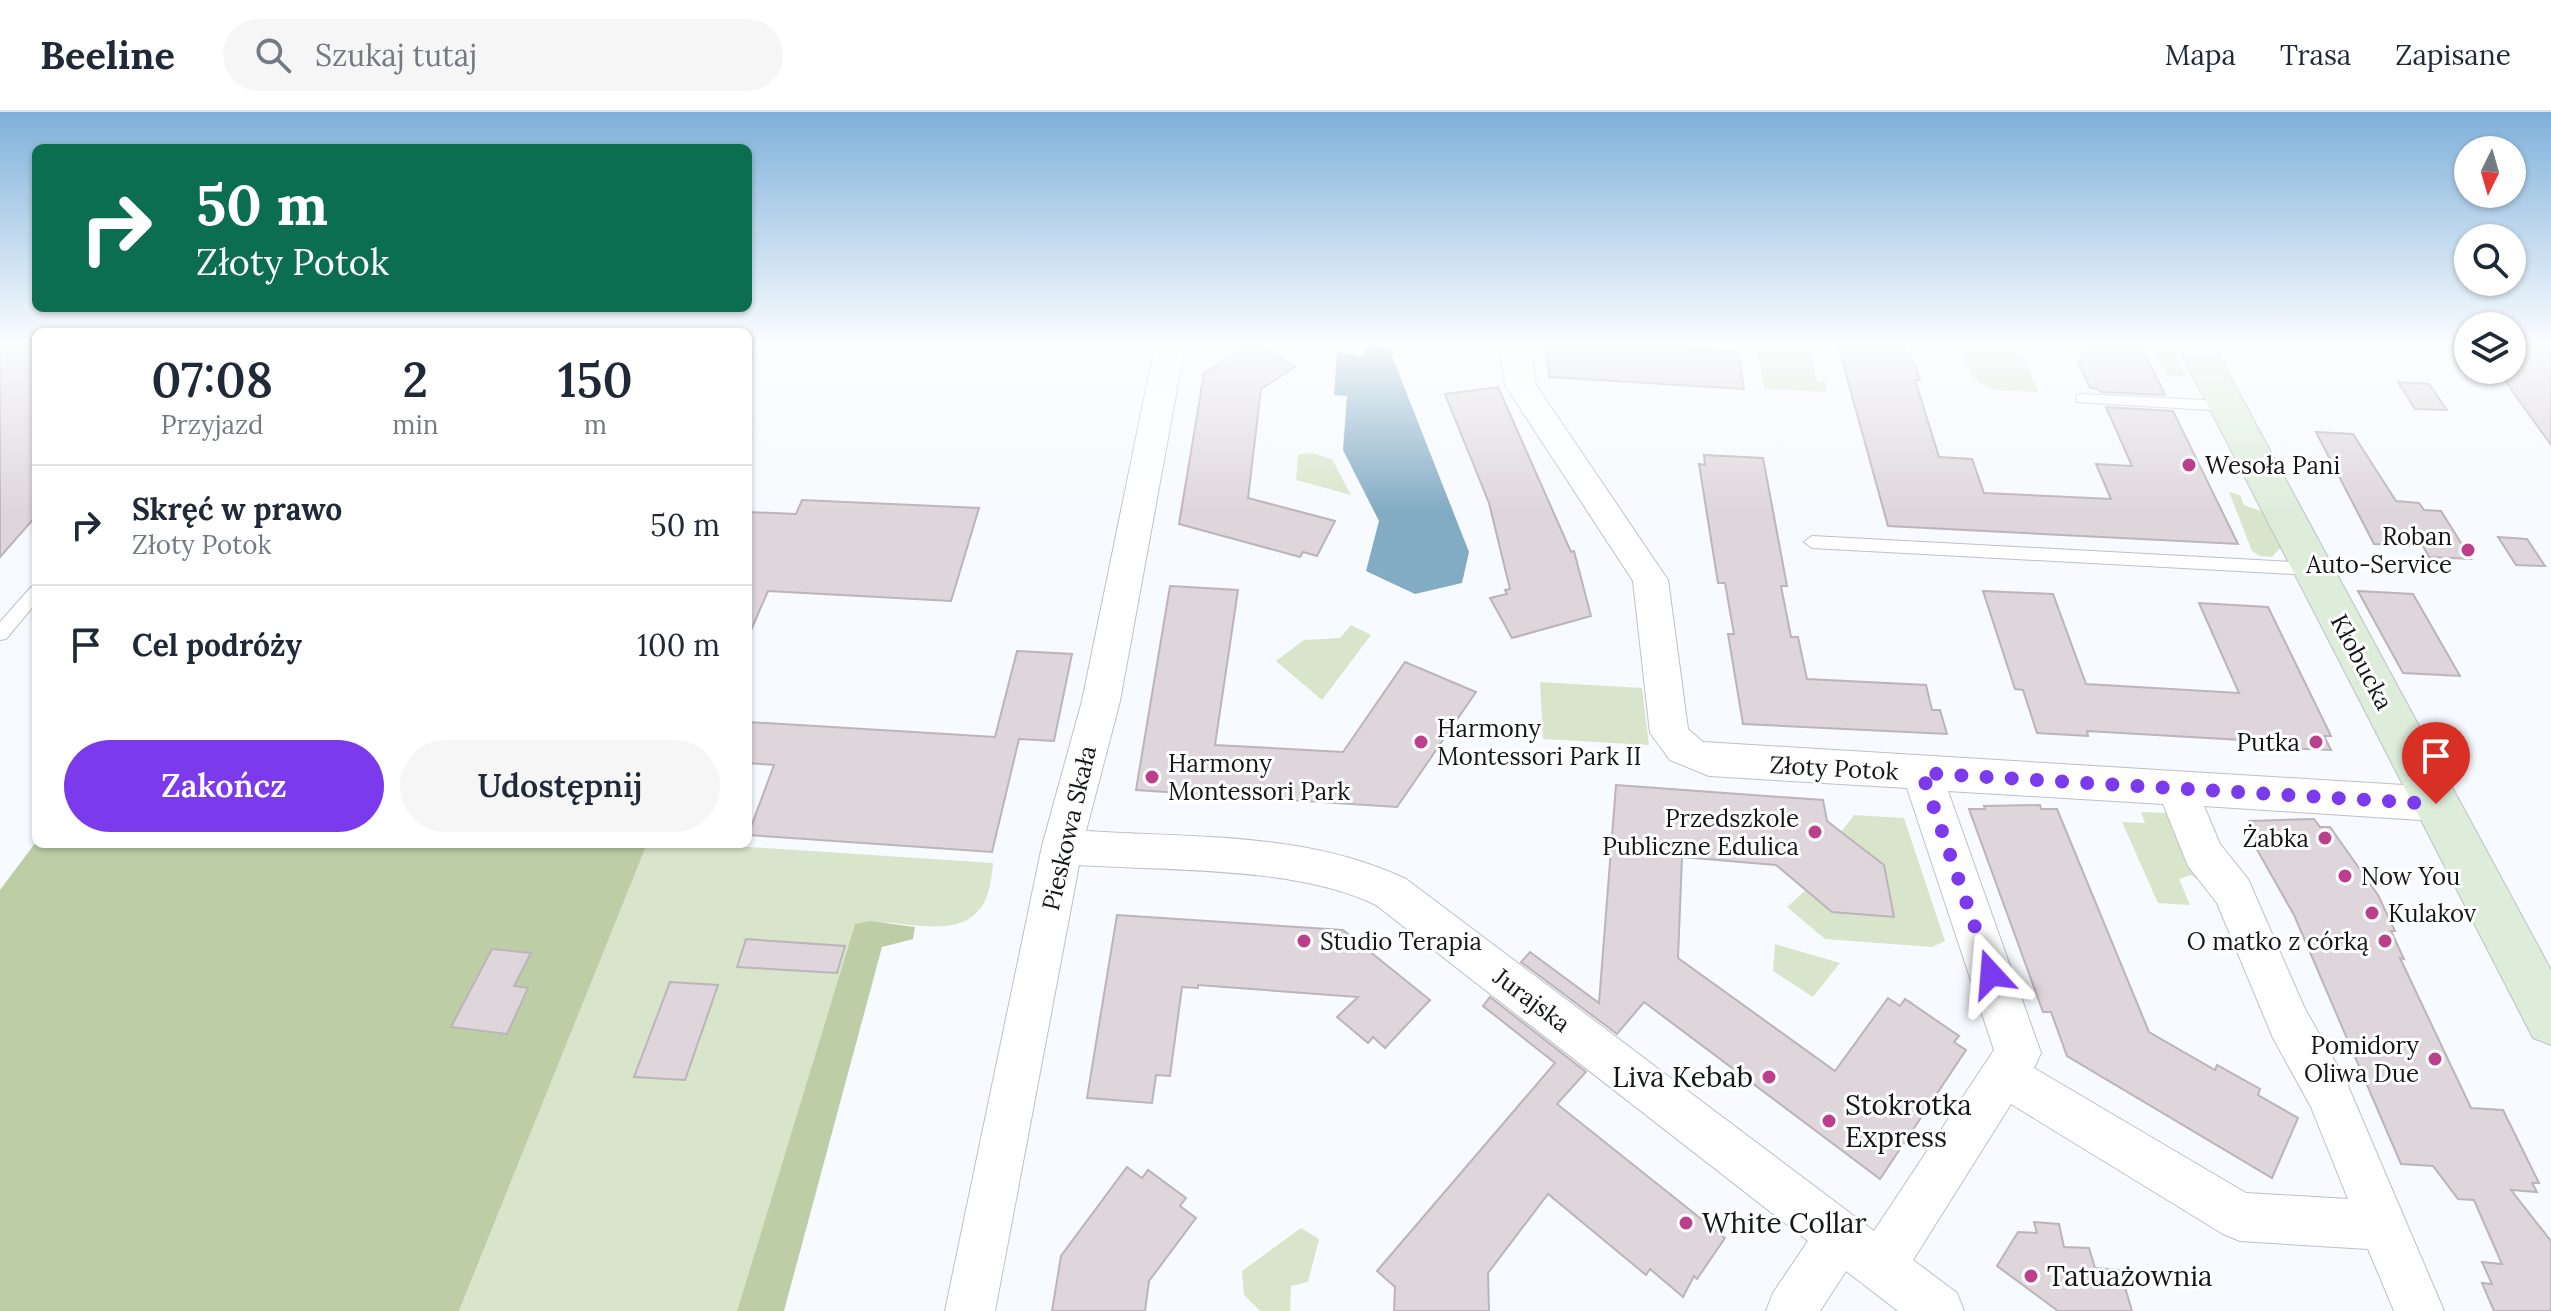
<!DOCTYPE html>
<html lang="pl">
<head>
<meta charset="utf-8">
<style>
  :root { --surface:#fff; --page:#f6f6f7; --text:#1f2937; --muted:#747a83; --line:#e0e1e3; --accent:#7c3aed }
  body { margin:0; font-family:Lora,serif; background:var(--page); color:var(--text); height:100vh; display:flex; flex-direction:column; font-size:30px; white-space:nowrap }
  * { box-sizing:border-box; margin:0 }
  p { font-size:26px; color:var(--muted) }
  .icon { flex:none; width:44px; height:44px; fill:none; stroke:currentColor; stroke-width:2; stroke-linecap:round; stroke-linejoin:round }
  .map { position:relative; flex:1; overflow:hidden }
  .details { position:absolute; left:32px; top:216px; width:720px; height:520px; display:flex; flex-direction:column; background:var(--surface); border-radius:12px; box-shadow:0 2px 6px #0004 }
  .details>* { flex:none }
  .top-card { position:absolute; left:32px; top:32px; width:720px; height:168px; border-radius:12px; box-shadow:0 2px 6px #0004; background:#0b6e4f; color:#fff; overflow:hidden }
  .needle { width:52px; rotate:185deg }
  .buttons { position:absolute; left:2454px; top:24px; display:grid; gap:16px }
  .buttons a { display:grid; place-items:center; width:72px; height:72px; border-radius:50%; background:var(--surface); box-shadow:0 2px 6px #0004; font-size:40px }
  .pin { position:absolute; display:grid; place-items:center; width:68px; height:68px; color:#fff; margin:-82px -34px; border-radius:50% 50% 50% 0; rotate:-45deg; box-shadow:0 0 8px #0007 }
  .pin .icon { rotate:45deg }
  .me { position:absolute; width:88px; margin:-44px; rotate:341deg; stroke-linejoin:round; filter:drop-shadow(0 0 6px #0008) }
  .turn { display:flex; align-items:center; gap:28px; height:168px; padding:0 32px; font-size:36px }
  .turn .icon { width:104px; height:104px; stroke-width:2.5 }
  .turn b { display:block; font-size:56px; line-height:68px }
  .eta { display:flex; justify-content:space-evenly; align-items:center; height:136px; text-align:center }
  .eta b { font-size:48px; font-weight:600; line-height:56px }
  .button { display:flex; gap:16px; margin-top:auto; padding:16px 32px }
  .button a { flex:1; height:92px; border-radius:48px; background:var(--accent); color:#fff; font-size:32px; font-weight:600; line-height:92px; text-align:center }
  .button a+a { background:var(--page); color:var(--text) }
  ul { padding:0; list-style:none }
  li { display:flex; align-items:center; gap:24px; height:120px; padding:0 32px; border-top:2px solid var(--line) }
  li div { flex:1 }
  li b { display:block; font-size:30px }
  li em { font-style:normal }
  header { display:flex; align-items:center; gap:48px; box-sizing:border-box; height:112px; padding:0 40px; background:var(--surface); border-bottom:2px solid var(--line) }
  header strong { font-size:38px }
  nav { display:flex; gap:44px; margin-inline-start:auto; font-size:28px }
  .search { width:560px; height:72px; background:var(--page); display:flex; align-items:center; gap:20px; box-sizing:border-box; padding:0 28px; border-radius:44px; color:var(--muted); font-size:30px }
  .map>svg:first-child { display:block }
  .green { fill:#d9e5ca }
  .forest { fill:#bdcea6 }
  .water { fill:#82abc4 }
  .building { fill:#ded6db; stroke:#bbb4b9; stroke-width:2 }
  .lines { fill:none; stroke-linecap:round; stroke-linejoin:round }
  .lane-casing { stroke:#bdc1c7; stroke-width:2 }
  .street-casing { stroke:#bdc1c7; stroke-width:2 }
  .secondary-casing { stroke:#bdc1c7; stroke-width:2 }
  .lane { fill:#fff; fill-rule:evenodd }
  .street { fill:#fff; fill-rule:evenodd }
  .secondary { fill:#ddedda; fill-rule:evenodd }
  .route { stroke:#7c3aed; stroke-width:14; stroke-dasharray:0 25.2 }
  .poi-dot { fill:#bc3f8e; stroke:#fff; stroke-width:3 }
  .labels { text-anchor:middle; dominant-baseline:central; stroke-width:6; stroke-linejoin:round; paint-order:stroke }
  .poi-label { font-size:24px; fill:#141618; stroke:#fff; text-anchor:start }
  .street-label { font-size:24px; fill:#141618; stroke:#fff }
  .near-poi-label { font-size:28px; fill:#141618; stroke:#fff; text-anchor:start }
</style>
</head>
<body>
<header>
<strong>Beeline</strong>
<div class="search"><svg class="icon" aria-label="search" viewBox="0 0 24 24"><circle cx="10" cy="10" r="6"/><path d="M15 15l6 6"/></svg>Szukaj tutaj</div>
<nav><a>Mapa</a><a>Trasa</a><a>Zapisane</a></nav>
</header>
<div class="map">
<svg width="2551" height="1199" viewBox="0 0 2551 1199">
  <rect width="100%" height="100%" fill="#f7fafe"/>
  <g class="green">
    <path d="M1755,233H1808L1817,269L1825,270L1827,280L1765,277Z"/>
    <path d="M1962,233L2013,234L2023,245L2038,280C1991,277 1977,285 1960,236Z"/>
    <path d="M2148,233H2170L2186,265L2168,264Z"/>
    <path d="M1312,341L1332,347L1351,383L1296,368L1298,343Z"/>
    <path d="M2229,380L2240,383L2244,393L2264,400L2280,428V436L2272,445L2260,444L2252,439Z"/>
    <path d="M1351,513L1371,523L1322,588L1276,549L1304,528L1340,526Z"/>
    <path d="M1540,570L1642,576L1649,633L1543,627Z"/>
    <path d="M2141,700L2169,701L2205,762L2199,768L2191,763L2179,767L2190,793L2158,791L2122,710L2145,711Z"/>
    <path d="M1854,703L1904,706L1945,829L1932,835L1825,827L1787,795L1806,778L1832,800L1894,805L1884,753L1841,720Z"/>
    <path d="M647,732H703L993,751C992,761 991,772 988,781C974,825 927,814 892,811C880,810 867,812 855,812L737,1199H459Z"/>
    <path d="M1775,832L1840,851L1813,885L1773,859Z"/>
    <path d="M1301,1116L1319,1127L1308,1170L1291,1174L1290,1199H1260L1244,1183L1242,1159Z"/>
  </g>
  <g class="forest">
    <path d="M36,730L647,732L459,1199H0V778Z"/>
    <path d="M870,809L915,815L913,827L882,835L784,1199H737L855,812Z"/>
  </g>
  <path class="water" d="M1369,233L1394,237L1392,244L1469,440L1462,471L1415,482L1366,459L1379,409L1343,338L1347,284L1334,283L1337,240L1361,244Z"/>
  <g class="building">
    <path d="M0,233H36V404L0,445Z"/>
    <path d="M1249,233H1260L1295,255L1261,277L1248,386L1335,409L1317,444L1303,440L1300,445L1179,412L1204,261Z"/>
    <path d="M1546,233H1623L1738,239L1744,277L1549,265Z"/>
    <path d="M1838,233L1904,235L1906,242L1911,243L1920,268H1915L1939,345L1972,347L1984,381L2111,387L2096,352L2132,354L2106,295L2173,299L2238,432L1888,414Z"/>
    <path d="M2083,233H2141L2165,283L2100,280L2098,277L2090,276L2078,250H2083L2080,242H2087Z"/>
    <path d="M2512,233H2551V333L2498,259L2512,260Z"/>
    <path d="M2398,270L2429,272L2447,298L2415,297Z"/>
    <path d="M1498,275L1571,440L1574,439L1591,504L1512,526L1490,486L1507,482L1505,478L1510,477L1489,391L1445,282Z"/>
    <path d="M2316,320L2353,322L2396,389L2419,391L2424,398L2441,399L2471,447L2429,445L2423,434L2374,432Z"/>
    <path d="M1704,343L1763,346L1787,474H1781L1791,525H1798L1807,567L1926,573L1932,598H1940L1947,622L1743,612L1728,522H1734L1725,471H1718L1699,352L1705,353Z"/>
    <path d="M802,388L979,396L951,489L768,479L748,525V400L796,402Z"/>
    <path d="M2498,425L2527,427L2545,454L2516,453Z"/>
    <path d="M1170,474L1238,478L1215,633L1343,640L1405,550L1476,580L1397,695L1136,678Z"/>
    <path d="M1983,479L2053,482L2086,572L2239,581L2199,491L2268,495L2331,624H2324L2331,638L2278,636L2276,630L2087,619L2088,624L2037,621L2023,578L2015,577Z"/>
    <path d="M2358,479L2413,482L2460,564L2403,561Z"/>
    <path d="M1017,539L1072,542L1054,629L1019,627L992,740L748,723L774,653L748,651V610L995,625Z"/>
    <path d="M1616,673L1823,688L1827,709L1884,753L1894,805L1832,800L1776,753L1682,745L1678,846L1835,959L1888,886L1900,894L1905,887L1959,924L1954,930L1966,938L1880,1067L1644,890L1617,922L1521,850L1530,840L1599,891Z"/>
    <path d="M2040,693L2041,697H2057L2149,920L2215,958L2217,953L2260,977L2258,983L2298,1006L2272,1066L2067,944L2051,900H2043L1969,697H1985L1984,694Z"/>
    <path d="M2314,707L2320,715H2330L2378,783L2395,819H2391L2404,847L2400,846L2471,996L2503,998L2539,1071H2532L2537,1080L2511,1078L2551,1129V1199H2494L2482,1171L2492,1172L2482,1150L2502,1152L2474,1088L2458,1087L2433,1054L2401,1052L2294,803L2251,727H2257L2249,709Z"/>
    <path d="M1117,803L1343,818L1430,888L1385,936L1373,925L1368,931L1337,905L1358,885L1198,873V876L1182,875L1170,964L1156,963L1152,991L1087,986Z"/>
    <path d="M746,827L845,834L837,861L737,855Z"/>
    <path d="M492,837L531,841L514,874L528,876L507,922L451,915Z"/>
    <path d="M670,870L718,873L685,968L634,965Z"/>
    <path d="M1490,885L1586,960L1557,992L1725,1126L1697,1167L1694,1164L1683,1185L1650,1157L1646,1163L1548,1082L1488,1161L1489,1199H1394L1395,1175L1377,1159L1555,951L1483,894Z"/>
    <path d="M1127,1055L1142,1066L1148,1058L1186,1086L1180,1094L1196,1106L1149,1169L1145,1199H1052L1061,1144Z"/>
    <path d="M2034,1110L2059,1112L2064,1135L2089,1136L2095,1156L2120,1158L2132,1199H2058L1997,1154L2018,1120L2037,1121Z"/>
  </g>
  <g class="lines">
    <defs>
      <g id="lane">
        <path d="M2081,282L2227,289L2234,294L2227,299L2076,290V284Z"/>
        <path d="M1812,424L2313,451L2321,457L2313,463L1812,436L1804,430Z"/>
        <path d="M36,474V491L6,527L0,528V510L30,476Z"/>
      </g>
      <path id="street" d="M1155,233H1185L1120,589L1086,719C1193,726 1307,720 1406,767L1874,1119L1994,938L1907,676L1709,664L1670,648L1650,621L1633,469L1505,273L1500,233H1530L1536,273L1668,468L1688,617L1703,630L2436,675L2450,680L2456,692L2450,704L2436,709L2204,694L2220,732L2248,767L2305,897L2345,967L2444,1199H2394L2368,1137L2240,1129L2223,1122L2011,992L1913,1148L1957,1181L1964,1199H1898L1846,1159L1820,1199H1766L1773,1181L1808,1129L1376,793C1297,754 1168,759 1079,753L995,1199H945L1042,734L1082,589ZM1948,679L2163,692L2188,754L2217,791L2273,926L2311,995L2348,1087L2246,1081L2034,956L2041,941Z"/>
      <path id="secondary" d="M2177,233H2213L2551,858V933L2533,926Z"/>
    </defs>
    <use href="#lane" class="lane-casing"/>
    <use href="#street" class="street-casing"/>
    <use href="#secondary" class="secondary-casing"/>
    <use href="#lane" class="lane"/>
    <use href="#street" class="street"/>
    <use href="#secondary" class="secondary"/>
  </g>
  <linearGradient id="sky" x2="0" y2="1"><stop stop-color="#7fb0da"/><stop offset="0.58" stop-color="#fbfdff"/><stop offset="1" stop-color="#fbfdff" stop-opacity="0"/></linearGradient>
  <rect width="2551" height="400" fill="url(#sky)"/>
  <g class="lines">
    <path class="route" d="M1991,862L1922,661L2436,692"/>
  </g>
  <g class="poi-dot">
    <circle cx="2189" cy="353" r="8"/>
    <circle cx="2468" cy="438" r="8"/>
    <circle cx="1421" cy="630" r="8"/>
    <circle cx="2316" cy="630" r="8"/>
    <circle cx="1152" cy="665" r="8"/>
    <circle cx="1815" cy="720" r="8"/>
    <circle cx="2325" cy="726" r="8"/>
    <circle cx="2345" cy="764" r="8"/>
    <circle cx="2372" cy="801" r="8"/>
    <circle cx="1304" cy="829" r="8"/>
    <circle cx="2385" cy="829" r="8"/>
    <circle cx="2435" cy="947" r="8"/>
    <circle cx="1769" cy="965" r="8"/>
    <circle cx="1829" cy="1009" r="8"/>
    <circle cx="1686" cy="1111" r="8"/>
    <circle cx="2031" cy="1164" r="8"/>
  </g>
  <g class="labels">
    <g class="poi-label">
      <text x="2205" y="353">Wesoła Pani</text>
      <text x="2452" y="424" text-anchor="end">Roban<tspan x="2452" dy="28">Auto-Service</tspan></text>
      <text x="1437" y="616">Harmony<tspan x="1437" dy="28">Montessori Park II</tspan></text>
      <text x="2300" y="630" text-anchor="end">Putka</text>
      <text x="1168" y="651">Harmony<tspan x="1168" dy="28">Montessori Park</tspan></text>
      <text x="1799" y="706" text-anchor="end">Przedszkole<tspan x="1799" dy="28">Publiczne Edulica</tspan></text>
      <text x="2309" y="726" text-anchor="end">Żabka</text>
      <text x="2361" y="764">Now You</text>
      <text x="2388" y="801">Kulakov</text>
      <text x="1320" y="829">Studio Terapia</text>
      <text x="2369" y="829" text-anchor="end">O matko z córką</text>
      <text x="2419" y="933" text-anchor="end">Pomidory<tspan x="2419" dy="28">Oliwa Due</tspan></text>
    </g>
    <g class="street-label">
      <text transform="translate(2362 550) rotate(62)">Kłobucka</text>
      <text transform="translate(1834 656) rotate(3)">Złoty Potok</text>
      <text transform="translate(1069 716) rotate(-77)">Pieskowa Skała</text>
      <text transform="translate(1532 888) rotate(37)">Jurajska</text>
    </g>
    <g class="near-poi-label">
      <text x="1753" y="965" text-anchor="end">Liva Kebab</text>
      <text x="1845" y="993">Stokrotka<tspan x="1845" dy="32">Express</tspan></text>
      <text x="1702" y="1111">White Collar</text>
      <text x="2047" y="1164">Tatuażownia</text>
    </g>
  </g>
</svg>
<div class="buttons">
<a><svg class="needle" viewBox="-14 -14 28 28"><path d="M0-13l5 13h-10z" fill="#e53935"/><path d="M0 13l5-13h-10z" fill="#747a83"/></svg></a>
<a><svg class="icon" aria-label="search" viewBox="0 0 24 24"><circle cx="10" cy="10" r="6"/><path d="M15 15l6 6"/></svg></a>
<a><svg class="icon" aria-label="layers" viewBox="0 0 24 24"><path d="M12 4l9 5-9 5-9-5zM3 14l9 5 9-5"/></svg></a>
</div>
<div class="pin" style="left:2436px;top:692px;background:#d93025"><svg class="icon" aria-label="arrive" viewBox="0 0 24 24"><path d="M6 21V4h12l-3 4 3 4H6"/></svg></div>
<svg class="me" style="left:1991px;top:862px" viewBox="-20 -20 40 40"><path d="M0-17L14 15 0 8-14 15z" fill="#7c3aed" stroke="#fff" stroke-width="4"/></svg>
<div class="top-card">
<div class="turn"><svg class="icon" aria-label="right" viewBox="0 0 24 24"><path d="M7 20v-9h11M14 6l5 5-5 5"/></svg><div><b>50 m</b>Złoty Potok</div></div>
</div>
<section class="details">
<div class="eta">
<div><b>07:08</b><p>Przyjazd</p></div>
<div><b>2</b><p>min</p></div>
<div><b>150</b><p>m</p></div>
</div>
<ul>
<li><svg class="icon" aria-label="right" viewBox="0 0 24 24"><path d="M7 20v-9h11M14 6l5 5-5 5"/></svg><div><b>Skręć w prawo</b><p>Złoty Potok</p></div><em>50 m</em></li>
<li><svg class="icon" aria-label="arrive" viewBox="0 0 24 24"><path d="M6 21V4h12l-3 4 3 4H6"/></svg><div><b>Cel podróży</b></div><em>100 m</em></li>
</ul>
<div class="button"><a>Zakończ</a><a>Udostępnij</a></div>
</section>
</div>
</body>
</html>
